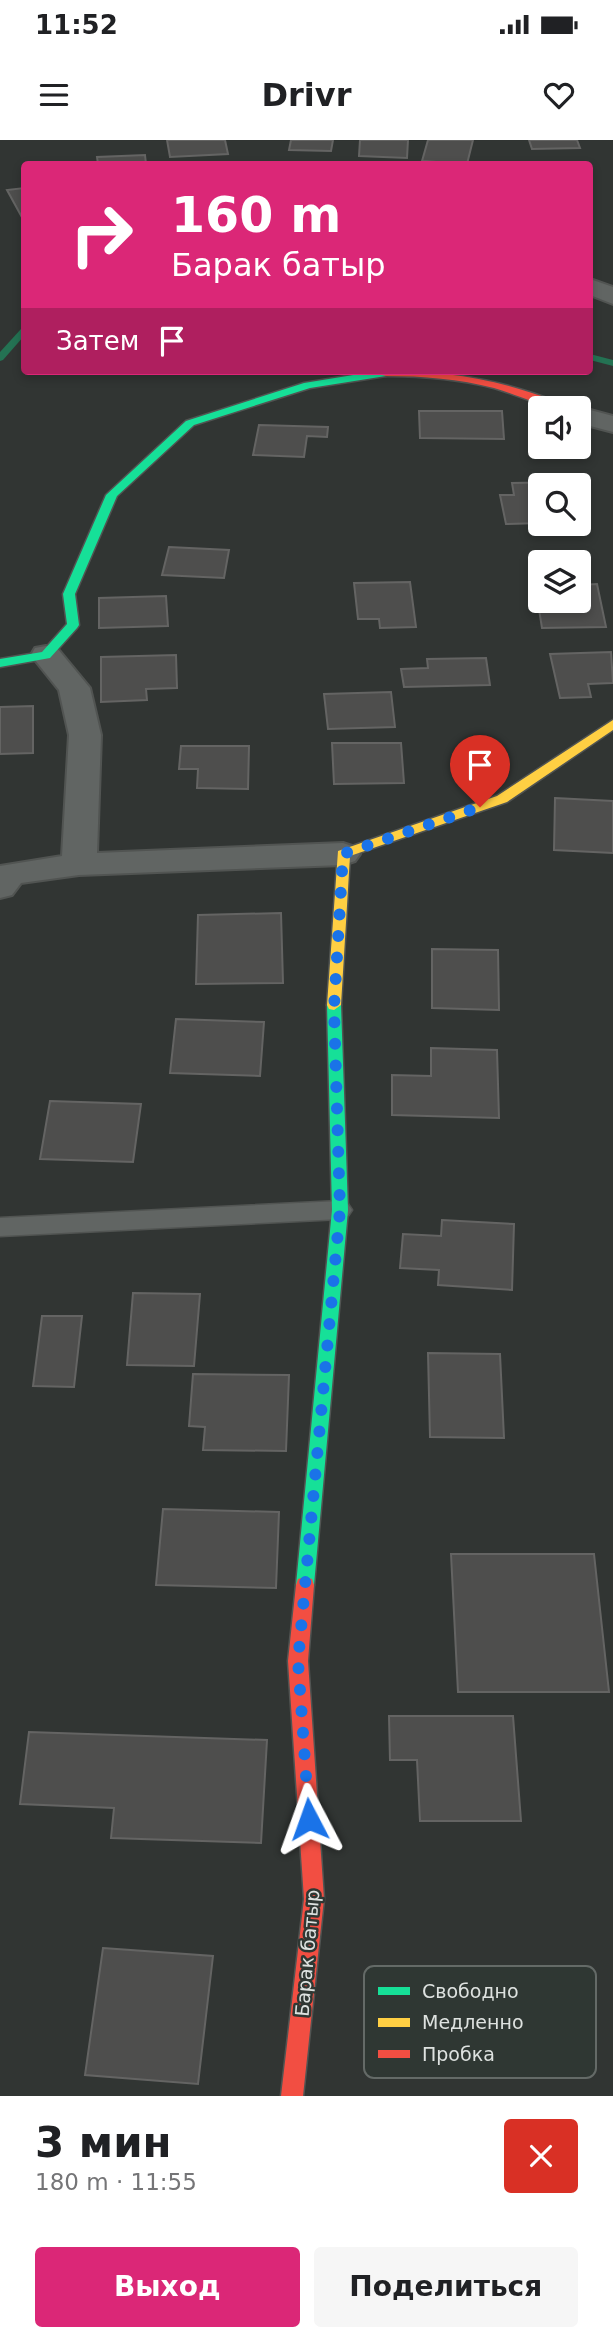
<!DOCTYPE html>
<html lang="ru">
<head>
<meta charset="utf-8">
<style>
  :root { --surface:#fff; --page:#f6f6f6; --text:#202124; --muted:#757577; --accent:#db2777 }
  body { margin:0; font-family:"DejaVu Sans",sans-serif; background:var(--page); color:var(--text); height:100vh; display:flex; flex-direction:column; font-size:26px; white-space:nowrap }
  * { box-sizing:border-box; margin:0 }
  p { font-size:23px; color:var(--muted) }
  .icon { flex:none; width:38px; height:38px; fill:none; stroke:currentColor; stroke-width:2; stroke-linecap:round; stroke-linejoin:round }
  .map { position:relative; height:1956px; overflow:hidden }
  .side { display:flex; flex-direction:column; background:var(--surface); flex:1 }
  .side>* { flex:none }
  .top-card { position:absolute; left:21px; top:21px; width:572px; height:214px; border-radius:7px; box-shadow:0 4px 10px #0003; background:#db2777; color:#fff; overflow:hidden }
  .buttons { position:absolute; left:528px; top:256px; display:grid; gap:14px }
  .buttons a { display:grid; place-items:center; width:63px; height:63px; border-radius:7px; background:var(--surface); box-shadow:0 4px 10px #0003; font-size:35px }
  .pin { position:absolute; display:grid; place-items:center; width:60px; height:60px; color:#fff; margin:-72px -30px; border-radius:50% 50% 50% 0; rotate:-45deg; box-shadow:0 0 7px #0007 }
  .pin .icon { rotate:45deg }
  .me { position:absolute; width:77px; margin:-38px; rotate:356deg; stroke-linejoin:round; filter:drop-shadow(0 0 5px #0008) }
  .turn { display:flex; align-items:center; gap:24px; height:147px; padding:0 35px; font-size:32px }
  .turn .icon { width:91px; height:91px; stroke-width:2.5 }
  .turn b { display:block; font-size:49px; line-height:60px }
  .then { display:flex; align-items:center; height:66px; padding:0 35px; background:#0003; gap:14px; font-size:26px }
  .round { display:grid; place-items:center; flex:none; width:74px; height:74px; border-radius:7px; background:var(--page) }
  .overview { display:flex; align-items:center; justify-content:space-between; height:119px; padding:0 35px }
  h1 { font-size:42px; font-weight:700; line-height:52px }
  .primary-button { display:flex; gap:14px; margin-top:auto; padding:14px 35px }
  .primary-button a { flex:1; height:80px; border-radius:7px; background:var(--accent); color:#fff; font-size:28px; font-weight:700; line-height:80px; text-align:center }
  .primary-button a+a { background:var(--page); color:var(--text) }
  .status { display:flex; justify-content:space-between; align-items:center; height:49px; padding:0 35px; background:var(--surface); direction:ltr }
  .status svg { height:19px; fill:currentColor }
  header { display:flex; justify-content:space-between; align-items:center; height:91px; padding:0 35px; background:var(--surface); font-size:32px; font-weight:700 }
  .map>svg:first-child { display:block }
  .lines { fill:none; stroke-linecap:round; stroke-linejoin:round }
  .stream { fill:#247253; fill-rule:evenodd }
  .building { fill:#4e4e4d; stroke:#646463; stroke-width:2 }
  .lane-casing { stroke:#515452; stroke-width:3 }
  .street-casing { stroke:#515452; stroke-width:4 }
  .fast-casing { stroke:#515452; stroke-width:3 }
  .slow-casing { stroke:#515452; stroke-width:3 }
  .jam-casing { stroke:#515452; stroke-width:3 }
  .lane { fill:#616563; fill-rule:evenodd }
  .street { fill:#616563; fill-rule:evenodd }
  .fast { fill:#16e098; fill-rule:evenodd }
  .slow { fill:#ffcf43; fill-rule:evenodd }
  .jam { fill:#f24e42; fill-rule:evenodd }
  .route { stroke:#1a73e8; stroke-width:12; stroke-dasharray:0 21.6 }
  .labels { text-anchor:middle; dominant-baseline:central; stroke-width:5; stroke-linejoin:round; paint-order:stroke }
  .street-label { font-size:19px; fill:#dee2e0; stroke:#2f3733 }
  .key { fill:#2f3733; stroke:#646a67; stroke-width:2 }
  .key-label { font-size:19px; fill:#dee2e0 }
</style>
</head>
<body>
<div class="status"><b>11:52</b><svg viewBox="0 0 49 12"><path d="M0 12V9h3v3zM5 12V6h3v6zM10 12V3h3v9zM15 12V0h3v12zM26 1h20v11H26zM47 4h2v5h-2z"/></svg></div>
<header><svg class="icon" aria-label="menu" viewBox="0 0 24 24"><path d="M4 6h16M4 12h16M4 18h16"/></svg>Drivr<svg class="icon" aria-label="heart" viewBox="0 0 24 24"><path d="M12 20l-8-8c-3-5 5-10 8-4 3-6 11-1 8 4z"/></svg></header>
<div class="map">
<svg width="613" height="1956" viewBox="0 0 613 1956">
  <rect width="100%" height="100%" fill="#313533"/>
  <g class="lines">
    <g class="stream">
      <path d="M24,188V196L3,220L0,221V212L21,189Z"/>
      <path d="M590,214L613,220V226L590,220Z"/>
    </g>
  </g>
  <g class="building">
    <path d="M167,0H225L228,14L170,17Z"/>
    <path d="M291,0H333L331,11L289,10Z"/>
    <path d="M360,0H408L407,18L359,16Z"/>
    <path d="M428,0H473L467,24L422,21Z"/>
    <path d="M529,0H577L580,8L532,9Z"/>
    <path d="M145,15L146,24H98L97,17Z"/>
    <path d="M24,48V81L7,50Z"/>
    <path d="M419,271H502L504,299L420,298Z"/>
    <path d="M259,285L328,287L327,297L307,296L304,317L253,315Z"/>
    <path d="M564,342L565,345H541V383L506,384L500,355H514L512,343Z"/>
    <path d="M169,407L229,410L224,438L162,435Z"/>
    <path d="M410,442L416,487L380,488L379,479H358L354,443Z"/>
    <path d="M597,444L606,487L542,488L535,445H541V460H579V445Z"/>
    <path d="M166,456L168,486L99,488V458Z"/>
    <path d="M611,512L613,543L588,544L591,557L560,558L550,514Z"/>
    <path d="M176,515L177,548L146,549L147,560L101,562V517Z"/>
    <path d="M486,518L490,545L404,547L401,529L428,528L427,519Z"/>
    <path d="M391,552L395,587L328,589L324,554Z"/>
    <path d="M33,566V613L0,614V567Z"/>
    <path d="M332,603H401L404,643L334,644Z"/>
    <path d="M181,606H249L248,649L197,648L198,629H179Z"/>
    <path d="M555,658L613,661V713L554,710Z"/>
    <path d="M281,773L283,843L196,844L198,775Z"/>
    <path d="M432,809L498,810L499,870L432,868Z"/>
    <path d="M176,879L264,882L260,936L170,933Z"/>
    <path d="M431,908L497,910L499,978L392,975V935L431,936Z"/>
    <path d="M50,961L141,964L133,1022L40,1019Z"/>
    <path d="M442,1080L514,1084L512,1150L438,1145L439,1130L400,1128L403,1094L441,1096Z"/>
    <path d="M133,1153L200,1154L194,1226L127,1225Z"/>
    <path d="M42,1176H82L74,1247L33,1246Z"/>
    <path d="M428,1213L500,1214L504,1298L430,1297Z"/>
    <path d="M193,1234L289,1235L286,1311L203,1310L205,1287L189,1286Z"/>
    <path d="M163,1369L279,1372L276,1448L156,1445Z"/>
    <path d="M451,1414H594L609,1552H458Z"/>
    <path d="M389,1576H513L521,1681H420L417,1620H390Z"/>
    <path d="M29,1592L267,1600L261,1703L111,1698L114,1668L20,1664Z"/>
    <path d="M103,1808L213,1816L198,1944L85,1935Z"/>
  </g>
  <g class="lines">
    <defs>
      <path id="lane" d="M340,1061L348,1064L352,1070L348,1076L340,1079L0,1096V1078Z"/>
      <g id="street">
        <path d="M590,139L613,147V164L590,155Z"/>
        <path d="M579,267L613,276V292L579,283V268H576Z"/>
        <path d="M46,506L57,508L90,548L101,595L97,713L343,703L355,707L360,714L355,721L343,725L79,735L21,743L12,755L0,758V726L62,716L69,595L59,550L31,515L35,508Z"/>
      </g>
      <g id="fast">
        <path d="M378,231L391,233L386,236L310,248L194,285L117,356L75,454L79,485L77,488L50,518L0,527V519L42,512L67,484L63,454L106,355L186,281L304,243Z"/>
        <path d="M334,860L341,865L348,1070L314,1445L312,1451L305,1453L298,1451L296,1445L332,1070L327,865Z"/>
      </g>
      <path id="slow" d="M613,580V590L507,662L350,716L341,865L334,870L329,869L327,865L338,711L497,656Z"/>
      <g id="jam">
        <path d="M382,231C435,231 482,236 532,253C544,257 558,261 567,268C542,268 519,255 494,248C459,239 423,236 386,236L382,235Z"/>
        <path d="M305,1437L312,1439L314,1445L308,1521L324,1759L303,1956H281L304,1759L288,1521L296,1445L298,1439Z"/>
      </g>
    </defs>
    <use href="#lane" class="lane-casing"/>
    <use href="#street" class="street-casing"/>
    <use href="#fast" class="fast-casing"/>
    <use href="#slow" class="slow-casing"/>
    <use href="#jam" class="jam-casing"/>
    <use href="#lane" class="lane"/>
    <use href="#street" class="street"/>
    <use href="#fast" class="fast"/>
    <use href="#slow" class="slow"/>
    <use href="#jam" class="jam"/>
  </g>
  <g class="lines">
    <path class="route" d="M309,1679L298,1521L340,1070L334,868L343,714L480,667"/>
  </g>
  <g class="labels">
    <g class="street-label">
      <text transform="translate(307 1813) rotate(-85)">Барак батыр</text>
    </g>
  </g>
  <rect x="364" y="1826" width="232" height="112" rx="10" class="key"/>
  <rect x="378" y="1847" width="32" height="8" fill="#16e098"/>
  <rect x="378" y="1878" width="32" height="9" fill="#ffcf43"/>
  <rect x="378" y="1910" width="32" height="8" fill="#f24e42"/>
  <g class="key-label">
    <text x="422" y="1858">Свободно</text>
    <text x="422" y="1889">Медленно</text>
    <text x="422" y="1921">Пробка</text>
  </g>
</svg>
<div class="buttons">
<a><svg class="icon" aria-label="sound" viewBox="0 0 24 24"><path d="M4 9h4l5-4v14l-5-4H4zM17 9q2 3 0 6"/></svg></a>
<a><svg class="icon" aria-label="search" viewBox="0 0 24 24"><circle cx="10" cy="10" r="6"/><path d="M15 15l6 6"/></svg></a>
<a><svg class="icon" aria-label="layers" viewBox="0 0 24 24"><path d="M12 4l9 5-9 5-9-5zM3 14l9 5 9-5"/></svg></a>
</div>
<div class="pin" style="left:480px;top:667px;background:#d93025"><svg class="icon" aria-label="arrive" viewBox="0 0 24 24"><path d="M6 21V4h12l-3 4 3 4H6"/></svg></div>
<svg class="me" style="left:309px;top:1679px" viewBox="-20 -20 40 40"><path d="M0-17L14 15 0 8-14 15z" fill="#1a73e8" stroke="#fff" stroke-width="4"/></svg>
<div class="top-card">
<div class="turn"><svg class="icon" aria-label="right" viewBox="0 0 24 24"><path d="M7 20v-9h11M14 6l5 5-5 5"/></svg><div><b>160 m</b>Барак батыр</div></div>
<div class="then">Затем<svg class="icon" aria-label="arrive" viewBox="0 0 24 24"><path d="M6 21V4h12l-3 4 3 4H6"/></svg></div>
</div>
</div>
<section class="side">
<div class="overview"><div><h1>3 мин</h1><p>180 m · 11:55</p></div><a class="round" style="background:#d93025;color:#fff"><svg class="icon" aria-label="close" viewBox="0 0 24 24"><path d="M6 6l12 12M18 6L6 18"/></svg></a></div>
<div class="primary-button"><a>Выход</a><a>Поделиться</a></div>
</section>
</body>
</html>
